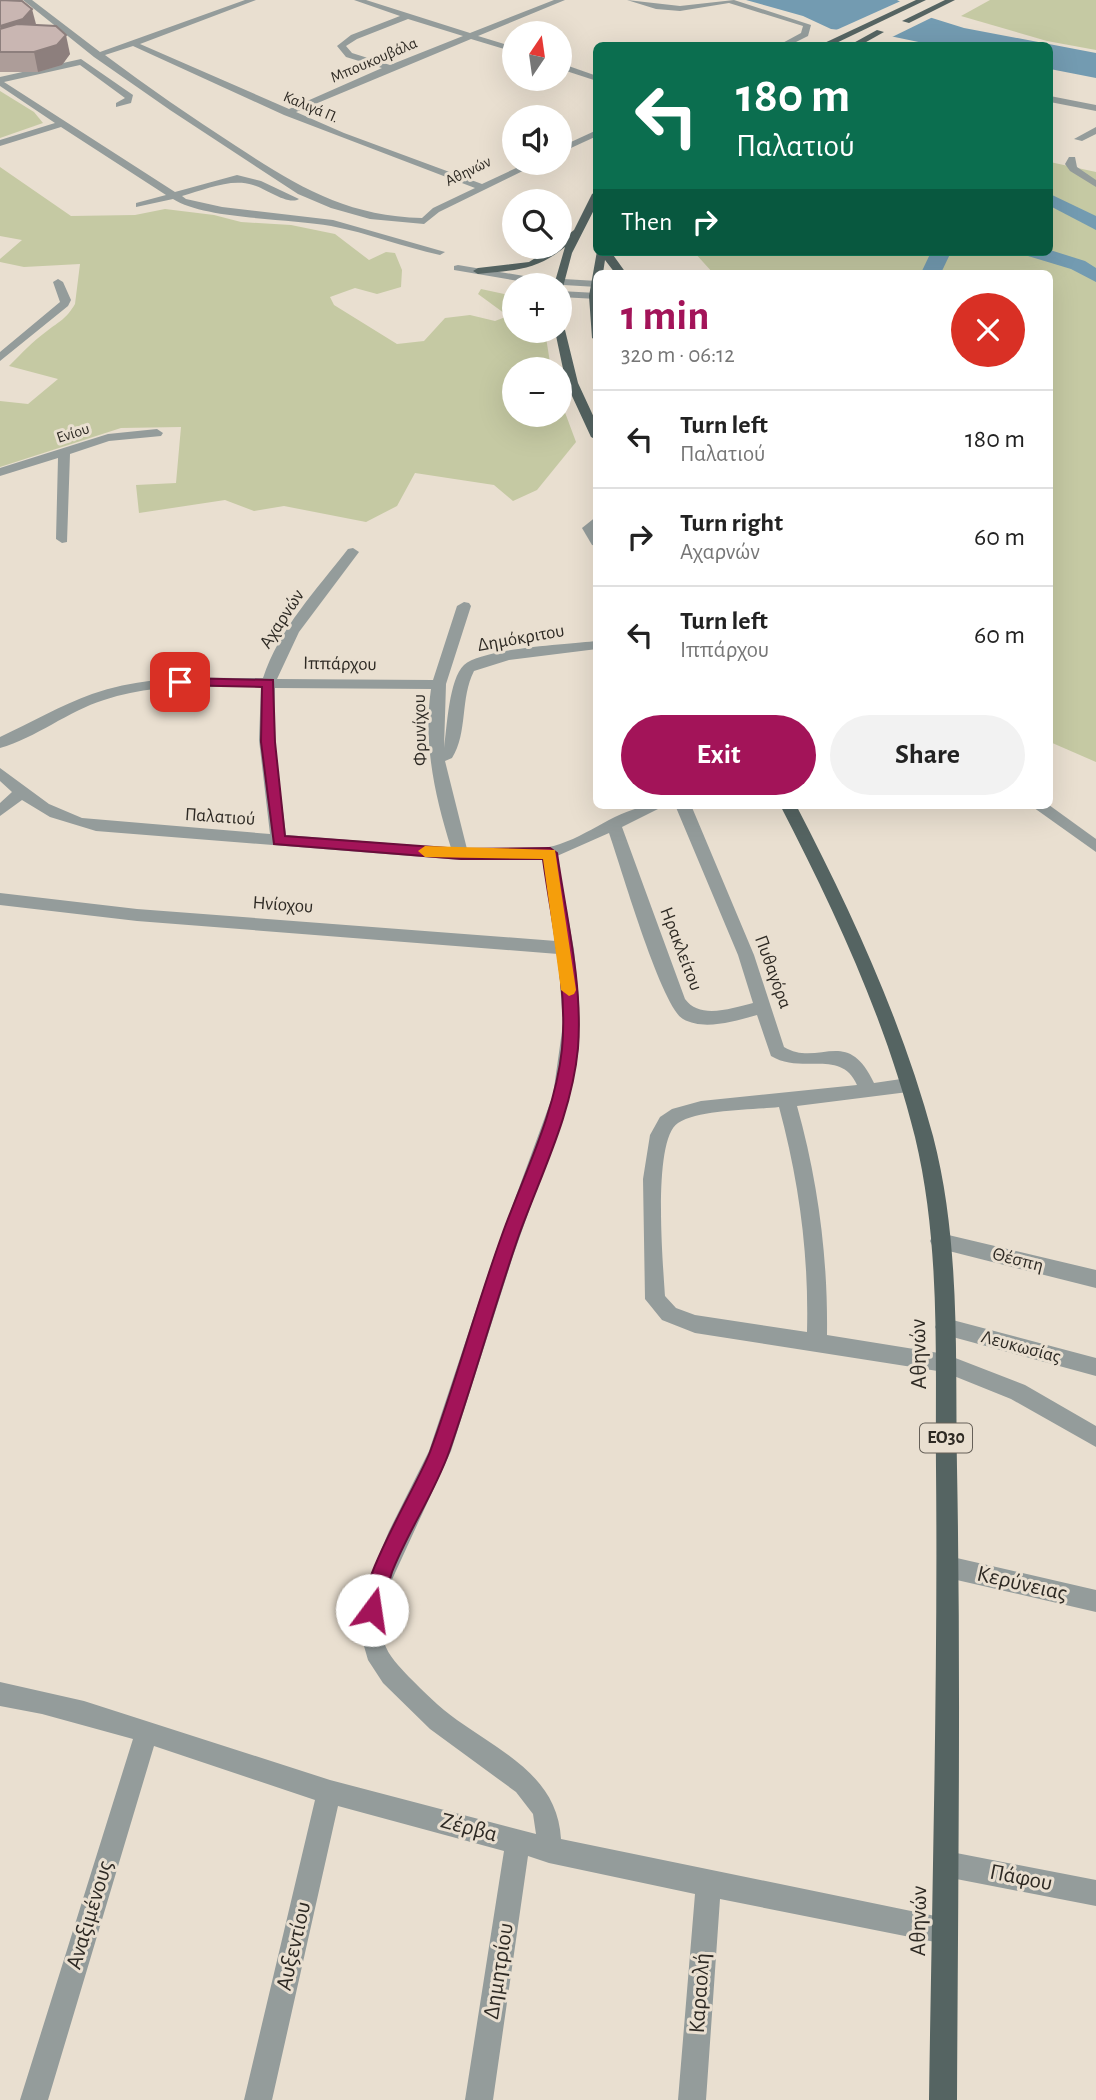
<!DOCTYPE html>
<html lang="en">
<head>
<meta charset="utf-8">
<style>
  :root { --surface:#fff; --page:#f2f2f2; --text:#222; --muted:#767676; --line:#e0e0e0; --accent:#a31459 }
  body { margin:0; font-family:"Alegreya Sans",sans-serif; background:var(--page); color:var(--text); height:100vh; display:flex; flex-direction:column; font-size:26px; white-space:nowrap }
  * { box-sizing:border-box; margin:0 }
  p { font-size:23px; color:var(--muted) }
  .icon { flex:none; width:38px; height:38px; fill:none; stroke:currentColor; stroke-width:2; stroke-linecap:round; stroke-linejoin:round }
  .map { position:relative; flex:1; overflow:hidden }
  .details { position:absolute; left:593px; top:270px; width:460px; height:539px; display:flex; flex-direction:column; background:var(--surface); border-radius:10px; box-shadow:0 7px 28px #0002 }
  .details>* { flex:none }
  .top-card { position:absolute; left:593px; top:42px; width:460px; height:214px; border-radius:10px; box-shadow:0 7px 28px #0002; background:#0b6e4f; color:#fff; overflow:hidden }
  .needle { width:46px; rotate:13deg }
  .buttons { position:absolute; left:502px; top:21px; display:grid; gap:14px }
  .buttons a { display:grid; place-items:center; width:70px; height:70px; border-radius:50%; background:var(--surface); box-shadow:0 7px 28px #0002; font-size:35px }
  .pin { position:absolute; display:grid; place-items:center; width:60px; height:60px; color:#fff; margin:-30px; border-radius:14px; box-shadow:0 4px 10px #0006 }
  .me { position:absolute; width:77px; margin:-38px; rotate:14deg; stroke-linejoin:round; filter:drop-shadow(0 0 5px #0008) }
  .turn { display:flex; align-items:center; gap:24px; height:147px; padding:0 28px; font-size:32px }
  .turn .icon { width:91px; height:91px; stroke-width:2.5 }
  .turn b { display:block; font-size:49px; line-height:60px }
  .then { display:flex; align-items:center; height:66px; padding:0 28px; background:#0003; gap:14px; font-size:26px }
  .round { display:grid; place-items:center; flex:none; width:74px; height:74px; border-radius:37px; background:var(--page) }
  .summary { display:flex; align-items:center; justify-content:space-between; height:119px; padding:0 28px }
  h1 { font-size:42px; font-weight:700; line-height:52px; color:var(--accent) }
  .cta { display:flex; gap:14px; margin-top:auto; padding:14px 28px }
  .cta a { flex:1; height:80px; border-radius:42px; background:var(--accent); color:#fff; font-size:28px; font-weight:700; line-height:80px; text-align:center }
  .cta a+a { background:var(--page); color:var(--text) }
  ul { padding:0; list-style:none }
  li { display:flex; align-items:center; gap:21px; height:98px; padding:0 28px; border-top:2px solid var(--line) }
  li div { flex:1 }
  li b { display:block; font-size:26px }
  li em { font-style:normal }
  .map>svg:first-child { display:block }
  .green { fill:#c5c9a3 }
  .water { fill:#739bb1 }
  .pier { fill:#e9dfd0 }
  .lines { fill:none; stroke-linecap:round; stroke-linejoin:round }
  .canal { fill:#739bb1; fill-rule:evenodd }
  .minor { fill:#949c9b; fill-rule:evenodd }
  .major { fill:#556462; fill-rule:evenodd }
  .wall { fill:#ad9d99 }
  .shaded-wall { fill:#8d7f7d }
  .building { fill:#c9b6b2; stroke:#8d7f7d; stroke-width:2 }
  .route { fill:#a31459; stroke:#6a0d3a; stroke-width:2 }
  .slow { fill:#f59e0b }
  .labels { text-anchor:middle; dominant-baseline:central; stroke-width:6; stroke-linejoin:round; paint-order:stroke }
  .far-street-label { font-size:16px; fill:#2e2a24; stroke:#e9dfd0 }
  .shield { fill:#e9dfd0; stroke:#666058; stroke-width:2 }
  .shield-label { font-size:18px; font-weight:bold; fill:#2e2a24 }
  .street-label { font-size:19px; fill:#2e2a24; stroke:#e9dfd0 }
  .near-street-label { font-size:23px; fill:#2e2a24; stroke:#e9dfd0 }
</style>
</head>
<body>
<div class="map">
<svg width="1096" height="2100" viewBox="0 0 1096 2100">
  <rect width="100%" height="100%" fill="#e9dfd0"/>
  <g class="green">
    <path d="M990,0H1096V50L1047,41L961,16Z"/>
    <path d="M0,91L34,112L43,123L0,138Z"/>
    <path d="M1050,162L1096,172V762L1050,742V273H713L694,252H1050Z"/>
    <path d="M0,167L71,216L135,215L165,209L214,215L241,222L291,225L335,234L369,260L386,252L395,253L402,270L401,287L377,294L355,288L330,297L334,305L397,344L424,341L445,318L470,315L495,321L508,316L478,294L481,289L514,296V331H545L551,369H514V415H560V399L576,442L537,490L513,501L494,485L415,473L397,506L366,522L284,506L254,511L225,500L139,513L136,485L176,483L181,427L121,428L0,467V401L28,404L58,379L9,366C21,354 33,341 47,331C60,321 66,319 75,304L80,264L24,267L0,262V259L22,240L0,236Z"/>
  </g>
  <path class="water" d="M746,0H897L932,18L964,28L1096,53V78L1050,69V46L933,45L885,35L831,29L803,16Z"/>
  <path class="pier" d="M903,0L910,1L935,16L888,39L834,31Z"/>
  <g class="lines">
    <g class="canal">
      <path d="M1050,194L1096,216V230L1050,206Z"/>
      <path d="M1050,250L1085,261L1096,268V282L1071,269L1028,256L1025,252Z"/>
      <path d="M931,252H951L941,273H921Z"/>
    </g>
    <g class="minor">
      <path d="M23,0H32L100,52L245,0H256L140,44L289,109L382,68L346,57L337,46L351,35L400,16L354,0H366L470,33L554,0H565L478,36L514,47V52L471,39L296,112L344,133L482,184L527,163H539L439,212L424,224L370,219L331,208L298,194L170,110L94,57ZM408,19L463,36L390,65L352,53L346,46L357,39ZM133,46L284,115L475,188L433,208L422,218C346,216 297,186 236,146C191,117 148,87 105,55Z"/>
      <path d="M627,0L680,6L734,0L811,25L808,36L788,46H777L801,33L803,26L729,3L680,11L656,9Z"/>
      <path d="M81,59L133,95L131,103L116,107V103L125,98L80,65L4,82L175,192L237,175L261,181L299,199C288,206 265,188 253,185C230,178 205,190 182,196L186,199L222,207L333,220L445,252L440,255C403,247 368,233 331,226C290,218 206,220 173,199L136,207V203L166,195L61,127L0,146V140L55,123L0,86V77Z"/>
      <path d="M560,63L597,76V81L560,69Z"/>
      <path d="M1050,96L1096,105V111L1050,102Z"/>
      <path d="M1096,127V134L1082,141L1074,139Z"/>
      <path d="M597,130V136L560,153V147Z"/>
      <path d="M1069,157H1075L1077,167L1096,180V187L1070,171L1065,164Z"/>
      <path d="M458,265L530,277L597,281V287L530,283L454,270V266Z"/>
      <path d="M58,279L63,282L71,300L68,306L0,361V352L60,302L53,282Z"/>
      <path d="M560,291L597,293V299L560,297Z"/>
      <path d="M157,429L163,433L161,436L109,441L70,454L67,542L62,543L56,539L58,458L0,476V468L108,434Z"/>
      <path d="M597,516V546L592,545L582,528Z"/>
      <path d="M353,548L359,552L299,632L277,679L433,680L457,606L464,602L469,603L471,606L446,684L444,748C447,727 449,679 464,665C483,648 570,644 597,641V649L509,660L474,671C460,698 468,733 452,758L445,761L467,849C497,849 531,854 560,844C596,832 621,805 661,805L658,809L622,827L685,999C700,1020 732,1008 753,1003L738,955L675,805H691L754,955L784,1047C819,1068 847,1025 874,1083L908,1078L914,1080L917,1085L914,1090L908,1092L797,1106C818,1181 828,1257 827,1335L945,1354L1025,1385L1096,1426V1447L1011,1399L944,1372L695,1333L662,1320L645,1299L643,1179L650,1135L660,1117L672,1109L701,1101L857,1085C841,1048 802,1075 771,1056L757,1015C735,1021 704,1031 683,1019C661,1006 620,864 609,833L557,856L574,950L579,999V1048L570,1095L513,1256L451,1451L390,1584C386,1602 379,1624 384,1642C388,1656 400,1667 409,1677C424,1692 439,1707 457,1720C502,1752 558,1777 561,1839L945,1918L954,1922L958,1931L954,1940L945,1944L720,1899L706,2100H678L695,1894L549,1863L528,1856L493,2100H465L504,1851L338,1806L272,2100H244L315,1800L154,1746L48,2100H20L133,1739L42,1714L0,1706V1682L84,1701L330,1780L536,1834L533,1814L516,1792L430,1729L383,1683L368,1660L360,1632L367,1584L389,1531L429,1451L494,1256L553,1095L563,1024L558,954L137,921L0,905V893L137,909L556,941L542,858L461,860L96,831L50,817L22,800L0,816V803L12,792L0,781V768L49,804L82,818L270,834L259,740L261,687C208,687 155,683 104,700C68,711 36,738 0,748V737C30,723 61,705 92,694C148,674 205,678 263,678C279,629 317,589 348,549ZM275,688L431,689C423,744 435,796 451,848L286,835L274,740ZM779,1107C799,1181 809,1255 807,1332L695,1315L676,1308L665,1296C663,1264 652,1140 678,1123C700,1109 753,1110 779,1107Z"/>
      <path d="M1030,805H1049L1096,839V852Z"/>
      <path d="M940,1233L1096,1270V1288L933,1247L930,1241L933,1235Z"/>
      <path d="M945,1318L1096,1358V1376L938,1333L935,1327L938,1321Z"/>
      <path d="M948,1556L1096,1590V1612L948,1578L940,1575L937,1567L940,1559Z"/>
      <path d="M946,1851L1096,1880V1906L946,1877L937,1873L933,1864L937,1855Z"/>
    </g>
    <g class="major">
      <path d="M916,0H926L830,46H818Z"/>
      <path d="M945,0H955L909,23L902,21Z"/>
      <path d="M877,30L884,32L859,46H848Z"/>
      <path d="M597,191V204L572,253L563,287L554,285L565,247C536,271 514,270 478,274L473,271L478,268L529,262L553,247H560V241L574,230L592,194Z"/>
      <path d="M597,251L611,252L626,273H615L605,260L603,273H597V341L592,338L589,296Z"/>
      <path d="M560,327L565,330L578,383L597,424V440L591,437L566,383L555,331H560Z"/>
      <path d="M780,805H796C851,911 902,1021 933,1136C961,1243 955,1358 957,1468C961,1678 958,1889 957,2100H929C932,1889 938,1679 936,1468C935,1359 941,1245 915,1137C886,1021 835,911 780,805Z"/>
    </g>
  </g>
  <path class="wall" d="M0,0L36,25L70,54L62,65L38,72H0Z"/>
  <g class="shaded-wall">
    <path d="M32,9L37,28L4,45L0,26Z"/>
    <path d="M66,35L70,54L62,65L38,72L34,52Z"/>
  </g>
  <g class="building">
    <path d="M0,0L22,1L32,9L23,19L0,26Z"/>
    <path d="M17,24L56,26L66,35L57,45L34,52H0V29Z"/>
  </g>
  <path class="route" d="M180,678L273,680L275,742L285,836L461,849L550,848L557,853C566,916 583,985 578,1048C572,1114 541,1174 519,1235C494,1307 474,1380 449,1452C434,1494 408,1531 392,1572C387,1587 385,1603 379,1618L372,1621L364,1618C353,1589 417,1486 430,1452C456,1381 476,1307 502,1235C524,1174 555,1114 562,1049C568,987 551,920 543,859H461L274,844L261,742L262,687L175,685V680Z"/>
  <path class="slow" d="M425,846L555,850L576,990L574,994L569,996L561,990L543,859L425,857L418,851Z"/>
  <g class="labels">
    <g class="far-street-label">
      <text transform="translate(374 60) rotate(-23)">Μπουκουβάλα</text>
      <text transform="translate(311 107) rotate(23)">Καλιγά Π.</text>
      <text transform="translate(468 171) rotate(-26)">Αθηνών</text>
      <text transform="translate(73 433) rotate(-18)">Ενίου</text>
    </g>
    <rect class="shield" x="920" y="1423.5" width="52" height="29" rx="5"/>
    <g class="shield-label">
      <text x="946" y="1438">ΕΟ30</text>
    </g>
    <g class="street-label">
      <text transform="translate(282 619) rotate(-57)">Αχαρνών</text>
      <text transform="translate(521 638) rotate(-10)">Δημόκριτου</text>
      <text transform="translate(340 664) rotate(1)">Ιππάρχου</text>
      <text transform="translate(420 730) rotate(-91)">Φρυνίχου</text>
      <text transform="translate(220 817) rotate(4)">Παλατιού</text>
      <text transform="translate(283 905) rotate(4)">Ηνίοχου</text>
      <text transform="translate(681 949) rotate(69)">Ηρακλείτου</text>
      <text transform="translate(773 972) rotate(70)">Πυθαγόρα</text>
      <text transform="translate(1018 1260) rotate(14)">Θέσπη</text>
      <text transform="translate(1021 1347) rotate(15)">Λευκωσίας</text>
    </g>
    <g class="near-street-label">
      <text transform="translate(919 1354) rotate(-91)">Αθηνών</text>
      <text transform="translate(1022 1584) rotate(13)">Κερύνειας</text>
      <text transform="translate(469 1828) rotate(15)">Ζέρβα</text>
      <text transform="translate(1021 1878) rotate(11)">Πάφου</text>
      <text transform="translate(90 1915) rotate(-73)">Αναξιμένους</text>
      <text transform="translate(919 1921) rotate(-89)">Αθηνών</text>
      <text transform="translate(294 1946) rotate(-77)">Αυξεντίου</text>
      <text transform="translate(499 1971) rotate(-81)">Δημητρίου</text>
      <text transform="translate(700 1993) rotate(-86)">Καραολή</text>
    </g>
  </g>
</svg>
<div class="buttons">
<a><svg class="needle" viewBox="-14 -14 28 28"><path d="M0-13l5 13h-10z" fill="#e53935"/><path d="M0 13l5-13h-10z" fill="#767676"/></svg></a>
<a><svg class="icon" aria-label="sound" viewBox="0 0 24 24"><path d="M4 9h4l5-4v14l-5-4H4zM17 9q2 3 0 6"/></svg></a>
<a><svg class="icon" aria-label="search" viewBox="0 0 24 24"><circle cx="10" cy="10" r="6"/><path d="M15 15l6 6"/></svg></a>
<a>+</a>
<a>−</a>
</div>
<div class="pin" style="left:180px;top:682px;background:#d93025"><svg class="icon" aria-label="arrive" viewBox="0 0 24 24"><path d="M6 21V4h12l-3 4 3 4H6"/></svg></div>
<svg class="me" style="left:372px;top:1610px" viewBox="-20 -20 40 40"><circle r="19" fill="#fff"/><path d="M0-13L10 11 0 6-10 11z" fill="#a31459"/></svg>
<div class="top-card">
<div class="turn"><svg class="icon" aria-label="left" viewBox="0 0 24 24"><path d="M17 20v-9H6M10 6l-5 5 5 5"/></svg><div><b>180 m</b>Παλατιού</div></div>
<div class="then">Then<svg class="icon" aria-label="right" viewBox="0 0 24 24"><path d="M7 20v-9h11M14 6l5 5-5 5"/></svg></div>
</div>
<section class="details">
<div class="summary"><div><h1>1 min</h1><p>320 m · 06:12</p></div><a class="round" style="background:#d93025;color:#fff"><svg class="icon" aria-label="close" viewBox="0 0 24 24"><path d="M6 6l12 12M18 6L6 18"/></svg></a></div>
<ul>
<li><svg class="icon" aria-label="left" viewBox="0 0 24 24"><path d="M17 20v-9H6M10 6l-5 5 5 5"/></svg><div><b>Turn left</b><p>Παλατιού</p></div><em>180 m</em></li>
<li><svg class="icon" aria-label="right" viewBox="0 0 24 24"><path d="M7 20v-9h11M14 6l5 5-5 5"/></svg><div><b>Turn right</b><p>Αχαρνών</p></div><em>60 m</em></li>
<li><svg class="icon" aria-label="left" viewBox="0 0 24 24"><path d="M17 20v-9H6M10 6l-5 5 5 5"/></svg><div><b>Turn left</b><p>Ιππάρχου</p></div><em>60 m</em></li>
</ul>
<div class="cta"><a>Exit</a><a>Share</a></div>
</section>
</div>
</body>
</html>
